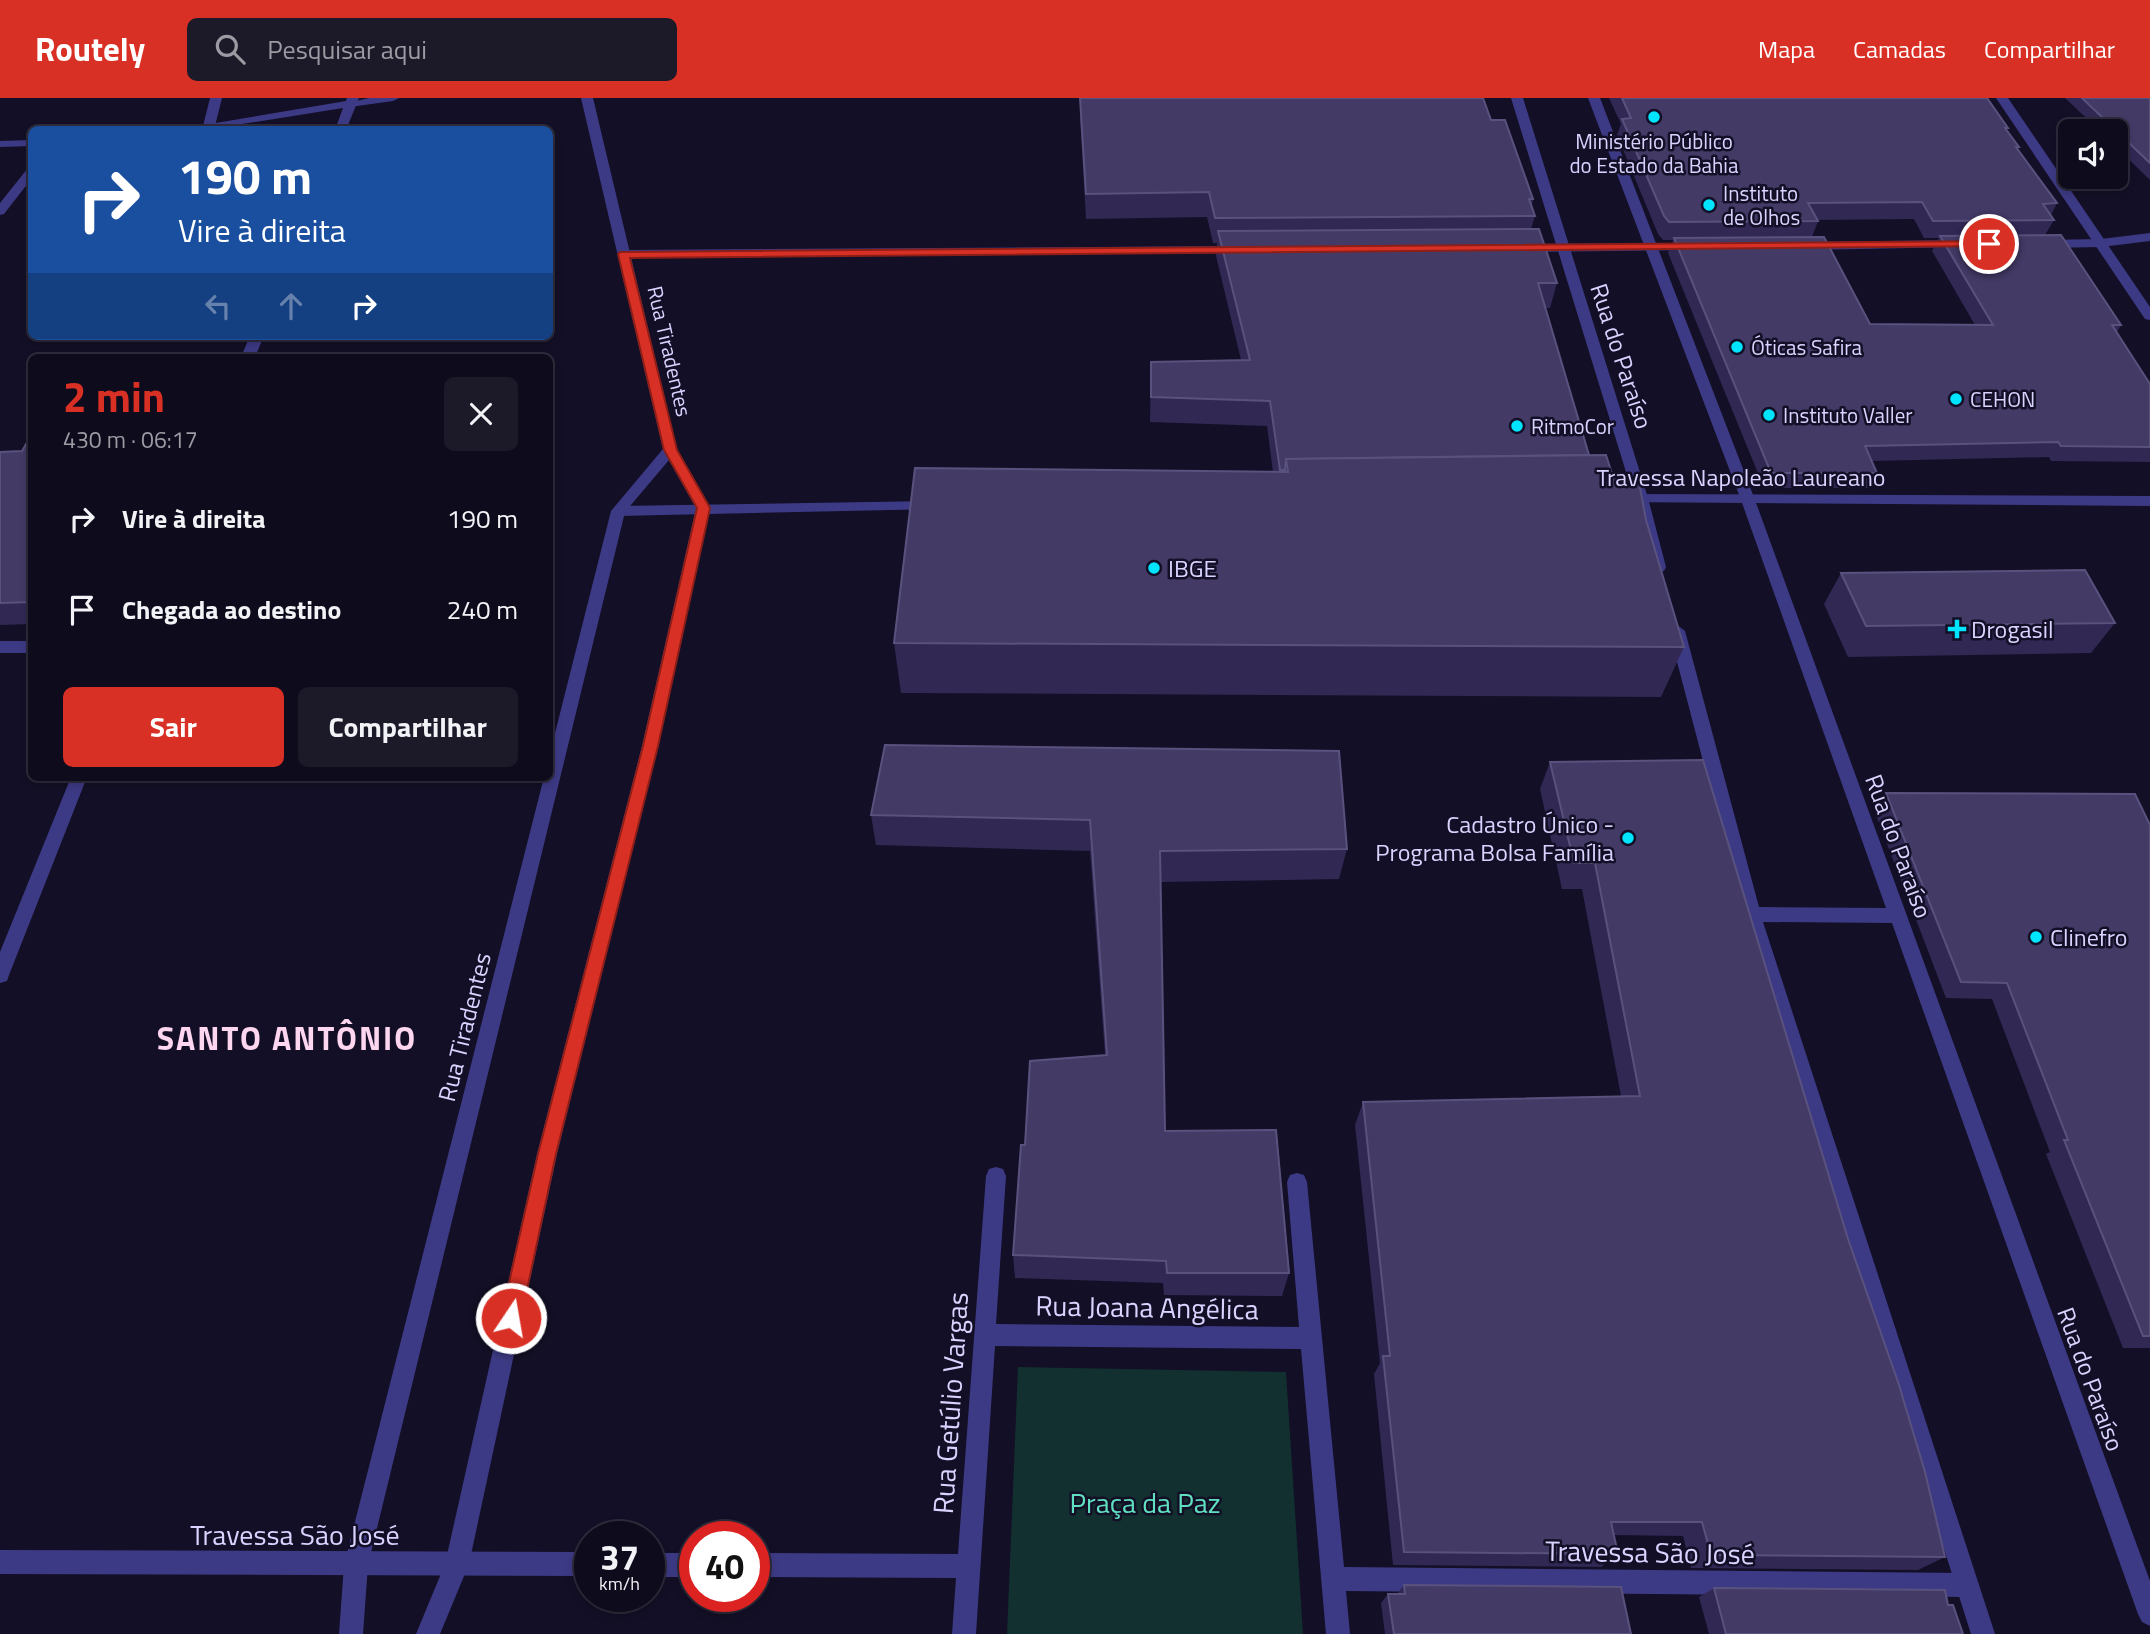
<!DOCTYPE html>
<html lang="pt">
<head>
<meta charset="utf-8">
<style>
  :root { --surface:#0e0b1c; --page:#1c1929; --text:#f1f3f6; --muted:#9b9ba3; --line:#2e2b3b; --accent:#d93025 }
  body { margin:0; font-family:"Titillium Web",sans-serif; background:var(--page); color:var(--text); height:100vh; display:flex; flex-direction:column; font-size:26px; white-space:nowrap }
  * { box-sizing:border-box; margin:0 }
  p { font-size:23px; color:var(--muted) }
  .icon { flex:none; width:38px; height:38px; fill:none; stroke:currentColor; stroke-width:2; stroke-linecap:round; stroke-linejoin:round }
  .map { position:relative; flex:1; overflow:hidden }
  .side { position:absolute; left:28px; top:256px; width:525px; height:427px; display:flex; flex-direction:column; background:var(--surface); border-radius:10px; box-shadow:0 4px 10px #0003,0 0 0 2px var(--line) }
  .side>* { flex:none }
  .top-card { position:absolute; left:28px; top:28px; width:525px; height:214px; border-radius:10px; box-shadow:0 4px 10px #0003,0 0 0 2px var(--line); background:#1a4fa0; color:#fff; overflow:hidden }
  .tools { position:absolute; left:2058px; top:21px; display:grid; gap:14px }
  .tools a { display:grid; place-items:center; width:70px; height:70px; border-radius:10px; background:var(--surface); box-shadow:0 4px 10px #0003,0 0 0 2px var(--line); font-size:35px }
  .speed { position:absolute; left:574px; top:1423px; display:flex; gap:14px; font-size:35px; font-weight:700; text-align:center }
  .speed>* { display:grid; place-content:center; width:91px; height:91px; border-radius:50%; background:var(--surface); box-shadow:0 4px 10px #0003,0 0 0 2px var(--line); line-height:1 }
  .speed small { font-size:18px; font-weight:400 }
  .speed .limit { border:10px solid #d22; background:#fff; color:#111 }
  .pin { position:absolute; display:grid; place-items:center; width:60px; height:60px; color:#fff; margin:-30px; border:4px solid #fff; border-radius:50%; box-shadow:0 2px 7px #0007 }
  .me { position:absolute; width:77px; margin:-38px; rotate:12deg; stroke-linejoin:round; filter:drop-shadow(0 0 5px #0008) }
  .turn { display:flex; align-items:center; gap:24px; height:147px; padding:0 35px; font-size:32px }
  .turn .icon { width:91px; height:91px; stroke-width:2.5 }
  .turn b { display:block; font-size:49px; line-height:60px }
  .lanes { display:flex; align-items:center; height:66px; padding:0 35px; background:#0003; justify-content:center; gap:35px; direction:ltr }
  .lanes .off { opacity:.35 }
  .round { display:grid; place-items:center; flex:none; width:74px; height:74px; border-radius:10px; background:var(--page) }
  .head { display:flex; align-items:center; justify-content:space-between; height:119px; padding:0 35px }
  h1 { font-size:42px; font-weight:700; line-height:52px; color:var(--accent) }
  .action { display:flex; gap:14px; margin-top:auto; padding:14px 35px }
  .action a { flex:1; height:80px; border-radius:10px; background:var(--accent); color:#fff; font-size:28px; font-weight:700; line-height:80px; text-align:center }
  .action a+a { background:var(--page); color:var(--text) }
  ul { padding:0; list-style:none }
  li { display:flex; align-items:center; gap:21px; height:91px; padding:0 35px }
  li div { flex:1 }
  li b { display:block; font-size:26px }
  li em { font-style:normal }
  header { display:flex; align-items:center; gap:42px; box-sizing:border-box; height:98px; padding:0 35px; background:var(--accent); color:#fff }
  header strong { font-size:33px }
  nav { display:flex; gap:38px; margin-inline-start:auto; font-size:24px }
  .search { width:490px; height:63px; background:var(--page); display:flex; align-items:center; gap:18px; box-sizing:border-box; padding:0 24px; border-radius:10px; color:var(--muted); font-size:26px }
  .map>svg:first-child { display:block }
  .green { fill:#12302f }
  .lines { fill:none; stroke-linecap:round; stroke-linejoin:round }
  .minor { fill:#3d3a85; fill-rule:evenodd }
  .tertiary { fill:#3d3a85; fill-rule:evenodd }
  .wall { fill:#312854; fill-rule:evenodd }
  .building { fill:#433a66; stroke:#5a527e; stroke-width:2 }
  .route { fill:#d93025; stroke:#8d1f18; stroke-width:2 }
  .poi-dot { fill:#00e5ff; stroke:#130f26; stroke-width:2.5 }
  .labels { text-anchor:middle; dominant-baseline:central; stroke-width:5; stroke-linejoin:round; paint-order:stroke }
  .far-poi-label { font-size:21px; fill:#d9d4ff; stroke:#130f26; text-anchor:start }
  .far-street-label { font-size:21px; fill:#d9d4ff; stroke:#130f26 }
  .street-label { font-size:24px; fill:#d9d4ff; stroke:#130f26 }
  .poi-label { font-size:24px; fill:#d9d4ff; stroke:#130f26; text-anchor:start }
  .near-street-label { font-size:28px; fill:#d9d4ff; stroke:#130f26 }
  .near-park-label { font-size:28px; fill:#5fe0c0; stroke:#130f26 }
  .district-label { font-size:32px; font-weight:bold; letter-spacing:2px; fill:#ffd6f0; stroke:#130f26 }
</style>
</head>
<body>
<header>
<strong>Routely</strong>
<div class="search"><svg class="icon" aria-label="search" viewBox="0 0 24 24"><circle cx="10" cy="10" r="6"/><path d="M15 15l6 6"/></svg>Pesquisar aqui</div>
<nav><a>Mapa</a><a>Camadas</a><a>Compartilhar</a></nav>
</header>
<div class="map">
<svg width="2150" height="1536" viewBox="0 0 2150 1536">
  <rect width="100%" height="100%" fill="#130f26"/>
  <path class="green" d="M1018,1269L1286,1274L1303,1536H1007Z"/>
  <g class="lines">
    <g class="minor">
      <path d="M210,0H222L215,28L209,31L203,28Z"/>
      <path d="M369,0H399L393,3L350,9L344,6Z"/>
      <path d="M32,69V80L4,116L0,117V105L28,70Z"/>
      <path d="M2150,135V143L2101,149L2045,150L2039,146L2045,142L2101,141Z"/>
      <path d="M1958,142L1964,146L1962,149L1807,152L1801,148L1807,144Z"/>
      <path d="M1692,145L1696,146V152L1524,154L1518,150L1524,146Z"/>
      <path d="M1240,148L1244,149V155L624,160L618,156L624,152Z"/>
      <path d="M1625,396L2150,398V408L1620,404L1618,401Z"/>
      <path d="M933,403L940,408L938,411L618,418L611,413L618,408Z"/>
      <rect x="0" y="543" width="32" height="12"/>
      <path d="M996,1069L1003,1071L1006,1078L996,1226L1299,1229L1287,1084L1290,1077L1297,1075L1304,1077L1307,1084L1344,1469L1967,1475L1975,1479L1979,1487L1975,1495L1967,1499L1346,1493L1350,1536H1326L1301,1251L995,1248L976,1536H952L956,1480L754,1479V1455L958,1456L986,1078L989,1071Z"/>
      <path d="M0,1452L590,1454V1478L0,1476Z"/>
      <rect x="649" y="1455" width="46" height="24"/>
    </g>
    <g class="tertiary">
      <path d="M347,0H359L346,32H335L343,10L205,32H174L346,3Z"/>
      <path d="M581,0H593L677,352L710,410L658,648L557,1056L469,1466L440,1536H416L445,1466L537,1056L642,648L696,410L669,362L625,414L368,1467L363,1536H339L344,1467L544,679H550V655L611,413L663,351Z"/>
      <path d="M1511,0H1523L1648,400L1666,469L1664,473L1659,474L1652,469L1634,400Z"/>
      <path d="M1588,0H1600L1755,402L2150,1483V1528L2142,1524L2138,1516L1892,825L1763,824L1995,1536H1971L1743,816L1669,533L1672,529L1677,527L1685,533L1759,809L1886,810L1741,402Z"/>
      <path d="M1996,0H2008L2150,209V222L2145,221Z"/>
      <path d="M32,42V48L0,49V43Z"/>
      <path d="M250,238H264L255,259H241Z"/>
      <path d="M71,679H87L9,877L7,883L0,885V854Z"/>
    </g>
  </g>
  <g class="wall">
    <path d="M1080,0L1491,22L1533,101L1532,108L1535,118L1531,131L1557,185L1550,210H1545L1589,357L1613,379L1646,422L1684,549L1661,599L901,595L894,545L1273,374L1267,328L1150,324L1151,264L1241,262L1216,158L1217,145H1213L1207,119L1086,121L1080,18Z"/>
    <path d="M1609,0H1987L2008,30L2007,32L2019,49L2018,51L2057,105L2051,117L2054,122L2045,137L2121,227L2117,234L2150,286V364L2051,363L2049,359L1872,363L1877,375L1869,390H1764L1668,155L1673,142H1663L1658,136L1617,37L1621,26ZM1914,121L1924,140H1939L1932,153L1975,227L1870,226L1812,139L1818,123L1817,122Z"/>
    <path d="M2065,0H2150V82L2116,49V33H2100Z"/>
    <path d="M32,336V526L0,527V354L22,353Z"/>
    <path d="M1841,475L2115,525L2091,555L1848,559L1824,506Z"/>
    <path d="M885,647L1347,751L1339,781L1161,784L1165,1033L1289,1175L1282,1198L1164,1197L1163,1185L1015,1180L1013,1157L1105,957L1090,753L876,747L871,717Z"/>
    <path d="M1550,664L1848,1141L1945,1459L1918,1472L1691,1470L1683,1438L1614,1437L1618,1456L1601,1469L1393,1467L1374,1276L1380,1265L1355,1027L1363,1004L1621,998L1582,791H1562L1540,691Z"/>
    <path d="M1886,695L2150,727V1250H2123L2046,1056L2050,1054L1992,901L1946,900L1874,712Z"/>
    <path d="M1404,1487L1631,1536H1385L1381,1505L1388,1496H1397Z"/>
    <path d="M1714,1490L1963,1536H1709L1699,1499Z"/>
  </g>
  <g class="building">
    <path d="M1080,0H1483L1491,22H1505L1533,101H1529L1535,118L1215,120L1209,94L1086,96Z"/>
    <path d="M1622,0H1987L2008,30H2005L2019,49H2016L2057,105L2043,106L2054,122L1933,123L1922,104L1808,105L1818,123L1669,124L1664,118L1622,21L1631,20Z"/>
    <path d="M2082,0H2150V65Z"/>
    <path d="M1539,131L1557,185H1538L1589,357L1286,361L1285,372H1280L1270,303L1151,299V264L1250,262L1218,133Z"/>
    <path d="M2061,137L2121,227H2112L2150,286V349L2061,348L2058,344L1865,348L1877,375H1771L1674,140L1824,139L1870,226L1993,227L1940,138Z"/>
    <path d="M32,336V504L0,505V354L22,353Z"/>
    <path d="M1606,357L1613,379H1638L1646,422L1684,549L894,545L915,370L1288,374L1286,361Z"/>
    <path d="M2085,472L2115,525L1866,528L1841,475Z"/>
    <path d="M885,647L1339,653L1347,751L1160,753L1165,1033L1276,1032L1289,1175H1167L1166,1163L1013,1157L1021,1047H1025L1030,963L1107,957L1090,722L871,717Z"/>
    <path d="M1703,662L1848,1141L1899,1287L1925,1374L1945,1459L1711,1457L1702,1424H1611L1618,1456L1404,1454L1383,1258H1390L1363,1004L1640,998L1595,765H1574L1550,664Z"/>
    <path d="M1886,695L2135,696L2150,727V1238H2143L2064,1042H2068L2007,885L1961,884Z"/>
    <path d="M1404,1487L1621,1489L1631,1536H1394L1388,1496H1405Z"/>
    <path d="M1714,1490L1945,1492L1948,1507H1953L1963,1536H1726Z"/>
  </g>
  <path class="route" d="M1989,143L1995,146L1993,148L630,160L677,352L710,410L658,648L556,1056L521,1220L518,1227L511,1229L504,1227L501,1220L538,1056L643,648L697,410L664,352L618,156L620,154Z"/>
  <g class="poi-dot">
    <circle cx="1654" cy="19" r="7"/>
    <circle cx="1709" cy="107" r="7"/>
    <circle cx="1737" cy="249" r="7"/>
    <circle cx="1956" cy="301" r="7"/>
    <circle cx="1769" cy="317" r="7"/>
    <circle cx="1517" cy="328" r="7"/>
    <circle cx="1154" cy="470" r="7"/>
    <path d="M1953.5 520.5h7v7h7v7h-7v7h-7v-7h-7v-7h7z"/>
    <circle cx="1628" cy="740" r="7"/>
    <circle cx="2036" cy="839" r="7"/>
  </g>
  <g class="labels">
    <g class="far-poi-label">
      <text x="1654" y="43" text-anchor="middle">Ministério Público<tspan x="1654" dy="24">do Estado da Bahia</tspan></text>
      <text x="1723" y="95">Instituto<tspan x="1723" dy="24">de Olhos</tspan></text>
      <text x="1751" y="249">Óticas Safira</text>
      <text x="1970" y="301">CEHON</text>
      <text x="1783" y="317">Instituto Valler</text>
      <text x="1531" y="328">RitmoCor</text>
    </g>
    <g class="far-street-label">
      <text transform="translate(670 253) rotate(77)">Rua Tiradentes</text>
    </g>
    <g class="street-label">
      <text transform="translate(1622 258) rotate(72)">Rua do Paraíso</text>
      <text x="1741" y="379">Travessa Napoleão Laureano</text>
      <text transform="translate(1899 748) rotate(70)">Rua do Paraíso</text>
      <text transform="translate(464 929) rotate(-76)">Rua Tiradentes</text>
      <text transform="translate(2091 1281) rotate(70)">Rua do Paraíso</text>
    </g>
    <g class="poi-label">
      <text x="1168" y="470">IBGE</text>
      <text x="1971" y="531">Drogasil</text>
      <text x="1614" y="726" text-anchor="end">Cadastro Único -<tspan x="1614" dy="28">Programa Bolsa Família</tspan></text>
      <text x="2050" y="839">Clinefro</text>
    </g>
    <g class="near-street-label">
      <text transform="translate(1147 1209) rotate(1)">Rua Joana Angélica</text>
      <text transform="translate(950 1305) rotate(-86)">Rua Getúlio Vargas</text>
      <text x="295" y="1436">Travessa São José</text>
      <text transform="translate(1650 1454) rotate(1)">Travessa São José</text>
    </g>
    <g class="near-park-label">
      <text x="1145" y="1404">Praça da Paz</text>
    </g>
    <g class="district-label">
      <text x="287" y="940">SANTO ANTÔNIO</text>
    </g>
  </g>
</svg>
<div class="tools">
<a><svg class="icon" aria-label="sound" viewBox="0 0 24 24"><path d="M4 9h4l5-4v14l-5-4H4zM17 9q2 3 0 6"/></svg></a>
</div>
<div class="speed"><div>37<small>km/h</small></div><div class="limit">40</div></div>
<div class="pin" style="left:1989px;top:146px;background:#d93025"><svg class="icon" aria-label="arrive" viewBox="0 0 24 24"><path d="M6 21V4h12l-3 4 3 4H6"/></svg></div>
<svg class="me" style="left:511px;top:1220px" viewBox="-20 -20 40 40"><circle r="17" fill="#d93025" stroke="#fff" stroke-width="3"/><path d="M0-11L8 9 0 5-8 9z" fill="#fff"/></svg>
<div class="top-card">
<div class="turn"><svg class="icon" aria-label="right" viewBox="0 0 24 24"><path d="M7 20v-9h11M14 6l5 5-5 5"/></svg><div><b>190 m</b>Vire à direita</div></div>
<div class="lanes"><svg class="icon off" aria-label="left" viewBox="0 0 24 24"><path d="M17 20v-9H6M10 6l-5 5 5 5"/></svg><svg class="icon off" aria-label="ahead" viewBox="0 0 24 24"><path d="M12 20V5M6 11l6-6 6 6"/></svg><svg class="icon" aria-label="right" viewBox="0 0 24 24"><path d="M7 20v-9h11M14 6l5 5-5 5"/></svg></div>
</div>
<section class="side">
<div class="head"><div><h1>2 min</h1><p>430 m · 06:17</p></div><a class="round"><svg class="icon" aria-label="close" viewBox="0 0 24 24"><path d="M6 6l12 12M18 6L6 18"/></svg></a></div>
<ul>
<li><svg class="icon" aria-label="right" viewBox="0 0 24 24"><path d="M7 20v-9h11M14 6l5 5-5 5"/></svg><div><b>Vire à direita</b></div><em>190 m</em></li>
<li><svg class="icon" aria-label="arrive" viewBox="0 0 24 24"><path d="M6 21V4h12l-3 4 3 4H6"/></svg><div><b>Chegada ao destino</b></div><em>240 m</em></li>
</ul>
<div class="action"><a>Sair</a><a>Compartilhar</a></div>
</section>
</div>
</body>
</html>
